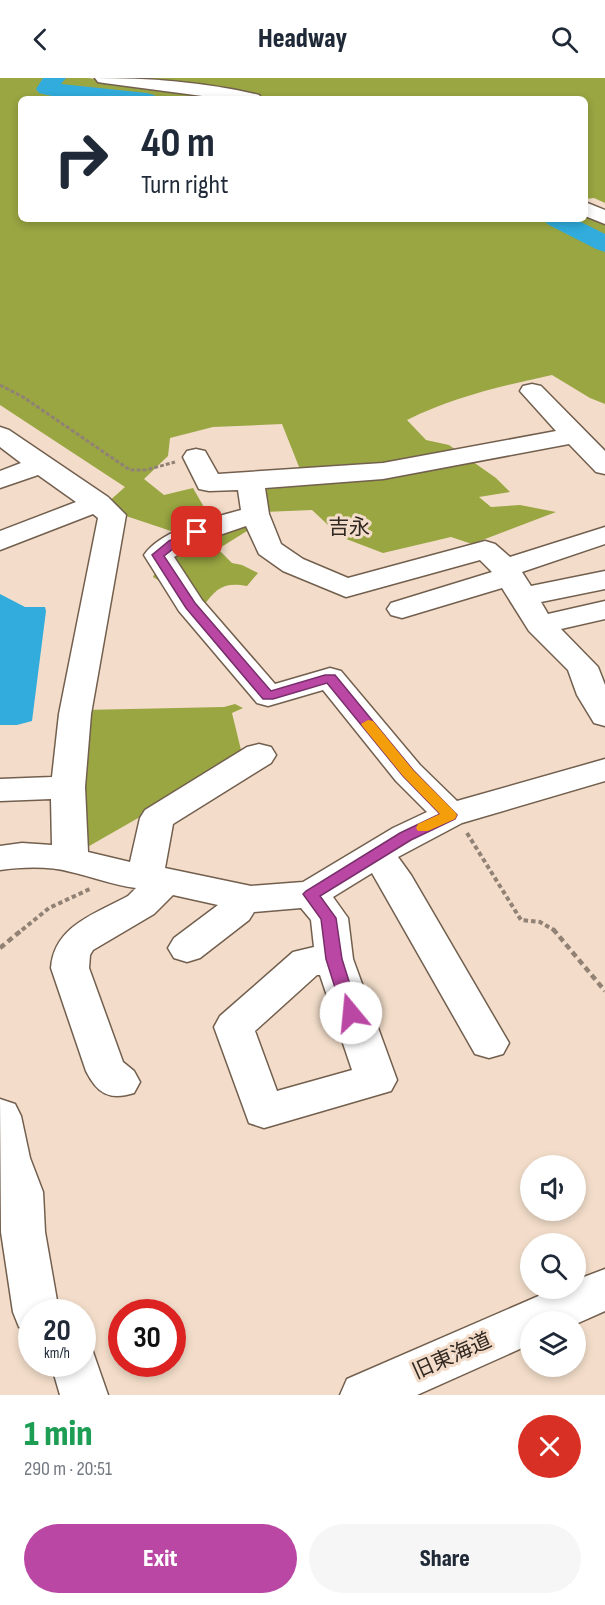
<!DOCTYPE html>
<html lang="en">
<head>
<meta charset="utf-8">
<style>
  :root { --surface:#fff; --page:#f6f6f7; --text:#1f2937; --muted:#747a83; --accent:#b947a3 }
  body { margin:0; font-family:"Sofia Sans Condensed","Noto Sans JP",sans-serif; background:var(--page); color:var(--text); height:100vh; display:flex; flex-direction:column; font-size:22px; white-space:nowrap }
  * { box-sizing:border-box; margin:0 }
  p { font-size:20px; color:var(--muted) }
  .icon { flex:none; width:33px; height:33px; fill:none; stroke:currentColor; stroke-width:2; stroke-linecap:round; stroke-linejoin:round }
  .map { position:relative; height:1317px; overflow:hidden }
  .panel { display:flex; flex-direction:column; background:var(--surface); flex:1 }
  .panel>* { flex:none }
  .top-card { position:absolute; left:18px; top:18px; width:570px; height:126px; border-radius:9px; box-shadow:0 3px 9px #0003; background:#fff; color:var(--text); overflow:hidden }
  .buttons { position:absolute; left:520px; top:1077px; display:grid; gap:12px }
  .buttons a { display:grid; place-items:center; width:66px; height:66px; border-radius:50%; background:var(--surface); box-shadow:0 3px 9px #0003; font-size:30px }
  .speed { position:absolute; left:18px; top:1221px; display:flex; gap:12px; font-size:30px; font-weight:700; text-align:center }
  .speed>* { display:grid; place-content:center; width:78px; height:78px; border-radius:50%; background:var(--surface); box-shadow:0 3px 9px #0003; line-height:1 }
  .speed small { font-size:15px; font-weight:400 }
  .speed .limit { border:9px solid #d22; background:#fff; color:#111 }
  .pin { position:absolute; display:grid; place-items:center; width:51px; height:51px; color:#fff; margin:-26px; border-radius:12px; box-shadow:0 3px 9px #0006 }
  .me { position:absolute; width:66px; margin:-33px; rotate:343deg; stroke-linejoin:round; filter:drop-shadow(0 0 4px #0008) }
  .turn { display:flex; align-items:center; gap:21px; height:126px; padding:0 24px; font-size:27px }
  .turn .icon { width:78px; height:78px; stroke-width:2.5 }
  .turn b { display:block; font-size:42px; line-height:51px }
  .round { display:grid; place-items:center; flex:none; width:63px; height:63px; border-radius:32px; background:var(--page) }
  .head { display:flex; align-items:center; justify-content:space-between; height:102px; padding:0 24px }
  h1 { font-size:36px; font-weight:800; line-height:45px; color:#1e9e55 }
  .button { display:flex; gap:12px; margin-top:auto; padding:12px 24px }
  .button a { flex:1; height:69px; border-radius:36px; background:var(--accent); color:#fff; font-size:24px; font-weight:800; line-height:69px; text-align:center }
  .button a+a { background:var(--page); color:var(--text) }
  header { display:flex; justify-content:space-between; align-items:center; height:78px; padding:0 24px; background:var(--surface); font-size:27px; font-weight:800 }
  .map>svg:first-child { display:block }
  .forest { fill:#99a642 }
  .water { fill:#31acdc }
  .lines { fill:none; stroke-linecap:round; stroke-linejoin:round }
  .river { fill:#31acdc; fill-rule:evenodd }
  .minor-casing { stroke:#725f4e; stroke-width:3 }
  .path-far2 { stroke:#918275; stroke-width:3; stroke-dasharray:4 2; stroke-linecap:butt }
  .path-far1 { stroke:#918275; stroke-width:4; stroke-dasharray:4.5 3; stroke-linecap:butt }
  .path { stroke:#918275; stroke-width:4.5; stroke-dasharray:6 4; stroke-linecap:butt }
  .minor { fill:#fff; fill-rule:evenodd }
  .route { fill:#b947a3; stroke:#782e6a; stroke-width:1.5 }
  .slow { fill:#f59e0b }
  .labels { text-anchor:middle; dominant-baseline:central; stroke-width:6; stroke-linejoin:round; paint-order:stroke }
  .quarter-label { font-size:21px; fill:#312821; stroke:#f3ddca }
  .near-street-label { font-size:21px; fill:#312821; stroke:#f3ddca }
</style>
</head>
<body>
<header><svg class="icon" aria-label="back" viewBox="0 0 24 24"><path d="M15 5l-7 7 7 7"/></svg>Headway<svg class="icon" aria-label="search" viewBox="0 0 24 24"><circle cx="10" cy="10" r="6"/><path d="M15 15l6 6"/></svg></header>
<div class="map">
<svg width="605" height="1317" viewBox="0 0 605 1317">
  <rect width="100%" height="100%" fill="#f3ddca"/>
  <g class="forest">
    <path d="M0,0H88L241,21H21V141H585V134L605,144V326L590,320L552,297C502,308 453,319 407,342L426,362L449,367L496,400L510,414L479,419L491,429L520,427L556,434L472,466L451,459L383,475L341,459L312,432L264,434L266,411L305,404L282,346L213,349L170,360L168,378L144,401L164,417L193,410L212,443H248L247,453L218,471L232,485L242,487L258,495L247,508C224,504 216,510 203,529L153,499L174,454L123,437L107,425L125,409L0,327Z"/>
    <path d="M130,0H605V125L594,120L585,121V21H257L176,5Z"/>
    <path d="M235,626L243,630L232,635L241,672L236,684L77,775L83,632L224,629Z"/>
  </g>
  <path class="water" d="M0,516L25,529H45L46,533L32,643L17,647H0Z"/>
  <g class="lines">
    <g class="river">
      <path d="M43,0H66L61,6L147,15L154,17L158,21C119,21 77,25 39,15L36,11Z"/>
      <path d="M544,141H575L605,156V174L596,171L547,146Z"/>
    </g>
    <defs>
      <g id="minor">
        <path d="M95,0C150,0 206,4 259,17L262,21H225L104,5L98,4Z"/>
        <path d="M585,124L605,132V146L585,138Z"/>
        <path d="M532,306L541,308L605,373V396L596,394L569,366L383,401L265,410L269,436L281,466L303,481L348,500L485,463L495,466L510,479L605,449V466L522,494L531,508L605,493V511L541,524L548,536L605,523V541L561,551L598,589L605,607V648L594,645L577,617L568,592L529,553L502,510L402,540L391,537L387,531L391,525L492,494L480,482L346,519L283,493L259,476L246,448L202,463L174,479L202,522L275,606L330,590L341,593L420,687L457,723L605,681V703L462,745L398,779L411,797L509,965L503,976L489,980L475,976L372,795L333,819L348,840L353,881L397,1002L391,1013L264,1050L249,1045L214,949L220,938L293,874L314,869L311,842L301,830L254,834L249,842L200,880L187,884L174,880L168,870L174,860L218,827L173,817L154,836L93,872L90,877L89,890L123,984L134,993L140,1004L134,1015C109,1023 97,1015 86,993L51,890C54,848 95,836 128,818L136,810C113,807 93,799 71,794C49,788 23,789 0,792V768L22,765L52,767L51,721L0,723V701L52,699L59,636L98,440L93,436L0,472V453L76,424L38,397L0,410V393L21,385L0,369V349L9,352L108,419L126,437L91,636L85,709L88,774L130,784L140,740L145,732L247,669L259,666L271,669L276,677L271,685L173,746L165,790L251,808L303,804L393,750L427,734L396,703L323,612L268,628L257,625L179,533L144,477C162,451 212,440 241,432L238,412L209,413L199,411L183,379L187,373L196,371L205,373L218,396L383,385L556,353L520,313L523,308ZM317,897H320L352,992L277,1013L255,953Z"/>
        <path d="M0,1021L15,1026L21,1038L30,1080L43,1114L45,1154L59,1234H32V1253L19,1249L13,1234L1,1154Z"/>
        <path d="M605,1191V1233L576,1246V1244H531V1266L417,1317H340L347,1301L557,1210H576V1202Z"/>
        <path d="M82,1267L92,1271L108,1317H60L51,1286H82Z"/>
      </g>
    </defs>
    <use href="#minor" class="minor-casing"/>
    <path class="path-far2" d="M0,307L23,319L130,392H146L175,384"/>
    <g class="path-far1">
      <path d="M467,755L521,842L540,844L554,852"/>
      <path d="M22,852L49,830L92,810"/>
    </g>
    <g class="path">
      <path d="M553,851L605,913"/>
      <path d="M0,870L23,851"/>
    </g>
    <use href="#minor" class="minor"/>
  </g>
  <path class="route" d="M197,450L202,454L201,456L177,468L164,478L195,525L271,613L325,597H335L413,692L457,737L455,741L411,762L320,818L336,840L342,881L359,935L357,939L351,941L345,939L343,935L326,881L321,841L303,816L306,813L400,755L440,736L403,698L327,605L273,621H263L186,530L152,477L169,463Z"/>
  <path class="slow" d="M368,642L373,643L413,692L455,734L457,737L455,741L428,753H418L416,750L418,746L440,736L403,698L363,649L361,646Z"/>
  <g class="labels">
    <g class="quarter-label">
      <text x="349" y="449">吉永</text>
    </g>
    <g class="near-street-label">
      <text transform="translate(452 1278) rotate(-24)">旧東海道</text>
    </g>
  </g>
</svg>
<div class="buttons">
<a><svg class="icon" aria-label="sound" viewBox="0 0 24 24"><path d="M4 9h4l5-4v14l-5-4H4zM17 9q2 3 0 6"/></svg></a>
<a><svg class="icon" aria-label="search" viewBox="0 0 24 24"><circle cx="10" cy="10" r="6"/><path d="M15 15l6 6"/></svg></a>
<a><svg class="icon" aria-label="layers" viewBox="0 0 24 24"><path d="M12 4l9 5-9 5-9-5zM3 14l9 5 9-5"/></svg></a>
</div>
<div class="speed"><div>20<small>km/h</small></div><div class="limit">30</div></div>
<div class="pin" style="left:197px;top:454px;background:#d93025"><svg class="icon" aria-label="arrive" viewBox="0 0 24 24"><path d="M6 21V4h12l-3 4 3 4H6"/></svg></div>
<svg class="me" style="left:351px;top:935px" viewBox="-20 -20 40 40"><circle r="19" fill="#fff"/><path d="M0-13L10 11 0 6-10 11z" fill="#b947a3"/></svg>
<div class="top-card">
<div class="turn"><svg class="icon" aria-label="right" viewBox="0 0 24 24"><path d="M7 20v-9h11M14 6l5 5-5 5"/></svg><div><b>40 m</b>Turn right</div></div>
</div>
</div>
<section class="panel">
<div class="head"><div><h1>1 min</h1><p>290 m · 20:51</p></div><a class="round" style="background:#d93025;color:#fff"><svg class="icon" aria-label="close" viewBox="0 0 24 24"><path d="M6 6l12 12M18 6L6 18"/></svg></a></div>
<div class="button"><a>Exit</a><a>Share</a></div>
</section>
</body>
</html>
